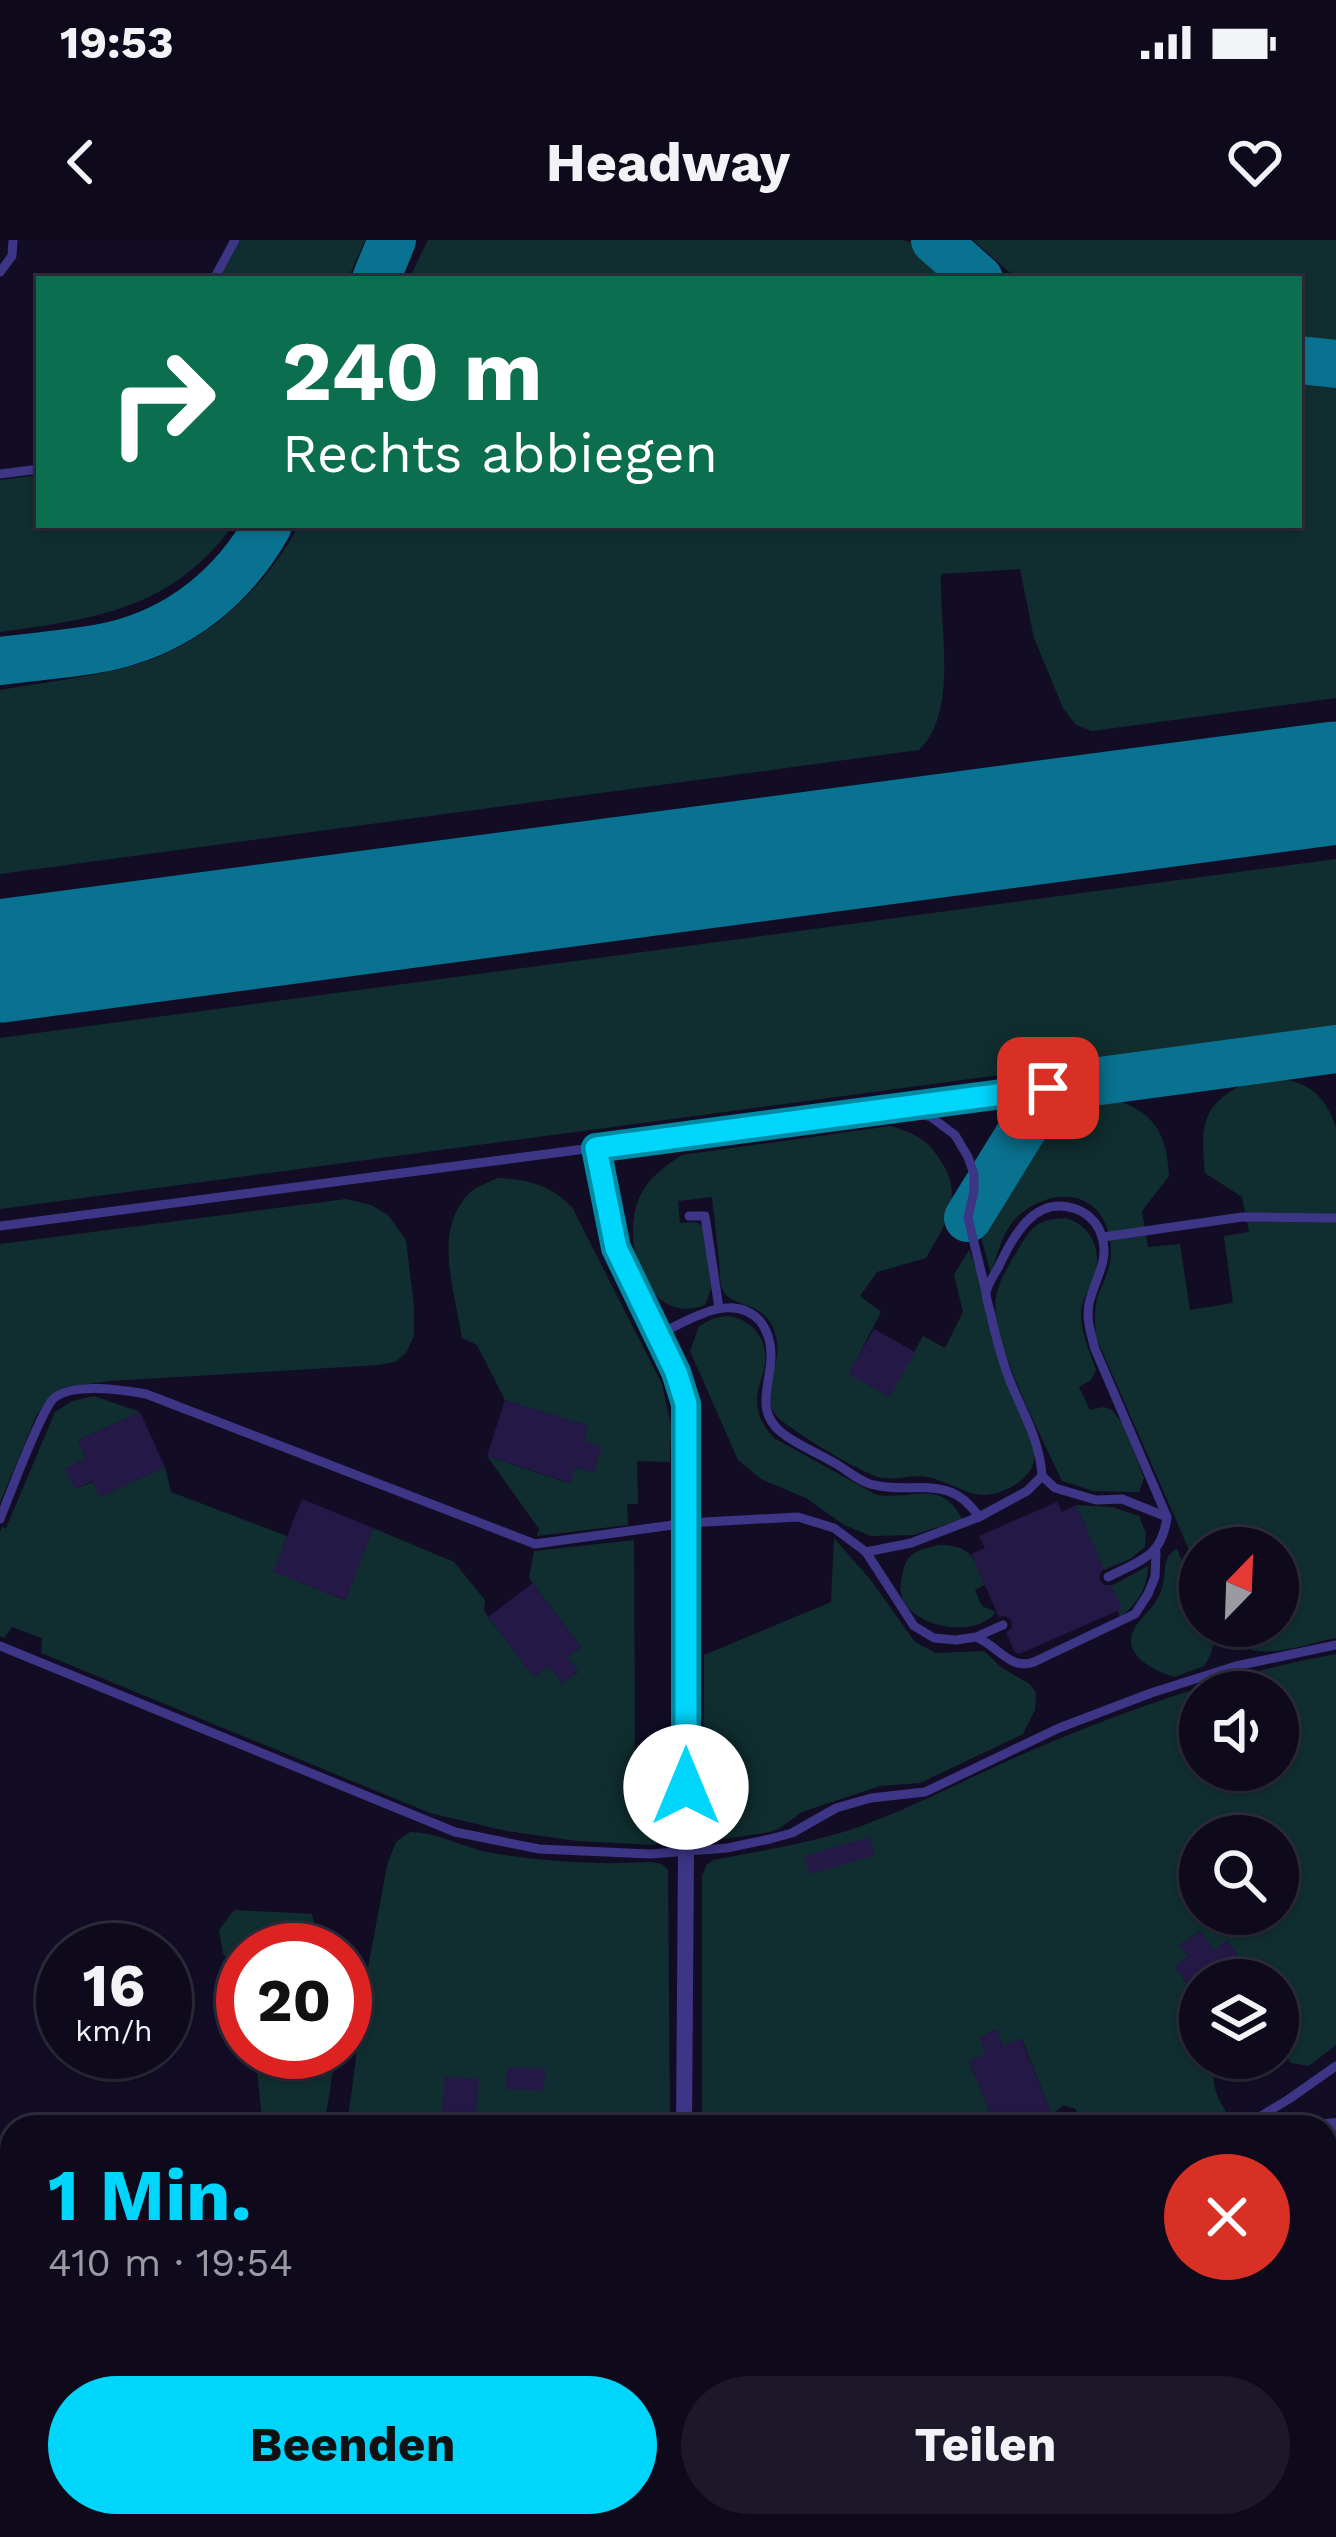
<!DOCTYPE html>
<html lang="de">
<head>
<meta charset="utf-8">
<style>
  :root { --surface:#0e0a1c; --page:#1c1829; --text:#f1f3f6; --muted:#9b9aa3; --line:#2e2b3b; --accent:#00d6fc }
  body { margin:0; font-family:"Work Sans",sans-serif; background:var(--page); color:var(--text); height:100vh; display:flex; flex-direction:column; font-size:45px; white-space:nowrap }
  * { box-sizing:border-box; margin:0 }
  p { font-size:39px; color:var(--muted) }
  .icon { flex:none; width:66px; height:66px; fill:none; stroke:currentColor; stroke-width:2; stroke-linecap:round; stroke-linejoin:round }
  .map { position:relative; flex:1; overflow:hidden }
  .details { position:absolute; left:0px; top:1875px; width:1338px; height:423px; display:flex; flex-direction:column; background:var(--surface); border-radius:36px 36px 0 0; box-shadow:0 3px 9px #0004,0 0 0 3px var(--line) }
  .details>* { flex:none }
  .banner { position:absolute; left:36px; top:36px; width:1266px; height:252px; border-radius:0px; box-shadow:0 3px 9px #0004,0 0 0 3px var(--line); background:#0b6e4f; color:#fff; overflow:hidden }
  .needle { width:78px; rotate:23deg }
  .tools { position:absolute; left:1179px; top:1287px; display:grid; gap:24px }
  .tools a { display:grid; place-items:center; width:120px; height:120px; border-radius:50%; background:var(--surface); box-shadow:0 3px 9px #0004,0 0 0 3px var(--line); font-size:60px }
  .speed { position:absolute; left:36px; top:1683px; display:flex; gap:24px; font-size:60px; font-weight:700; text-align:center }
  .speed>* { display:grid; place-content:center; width:156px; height:156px; border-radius:50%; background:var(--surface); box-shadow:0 3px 9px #0004,0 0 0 3px var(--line); line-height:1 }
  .speed small { font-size:30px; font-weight:400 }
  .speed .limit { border:18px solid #d22; background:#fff; color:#111 }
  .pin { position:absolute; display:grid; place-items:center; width:102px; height:102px; color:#fff; margin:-51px; border-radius:24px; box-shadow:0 6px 18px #0006 }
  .me { position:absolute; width:132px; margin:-66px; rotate:0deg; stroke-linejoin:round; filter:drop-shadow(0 0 9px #0008) }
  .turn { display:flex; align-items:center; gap:42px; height:252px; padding:0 48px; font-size:54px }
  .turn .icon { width:156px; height:156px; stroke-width:2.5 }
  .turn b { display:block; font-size:84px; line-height:102px }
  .round { display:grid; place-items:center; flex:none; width:126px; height:126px; border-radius:63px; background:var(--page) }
  .overview { display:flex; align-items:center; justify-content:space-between; height:204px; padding:0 48px }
  h1 { font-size:72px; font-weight:700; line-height:90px; color:var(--accent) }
  .action { display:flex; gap:24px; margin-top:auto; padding:24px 48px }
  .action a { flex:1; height:138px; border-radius:72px; background:var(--accent); color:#111; font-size:48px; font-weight:700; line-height:138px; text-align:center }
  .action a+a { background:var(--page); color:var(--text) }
  .status { display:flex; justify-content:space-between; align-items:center; height:84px; padding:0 60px; background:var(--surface); direction:ltr }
  .status svg { height:33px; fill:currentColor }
  header { display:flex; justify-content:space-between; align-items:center; height:156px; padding:0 48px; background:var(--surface); font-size:54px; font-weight:700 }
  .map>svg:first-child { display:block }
  .green { fill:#102e2f; fill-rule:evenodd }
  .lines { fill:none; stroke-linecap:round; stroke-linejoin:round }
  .taxiway { stroke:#097290; stroke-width:48 }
  .runway { stroke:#097290; stroke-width:123 }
  .building { fill:#241847 }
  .path { stroke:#28bcba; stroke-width:3; stroke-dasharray:6 9; stroke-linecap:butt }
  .lane { stroke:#3d3586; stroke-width:9 }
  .street { stroke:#3d3586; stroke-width:16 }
  .route-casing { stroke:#008ba4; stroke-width:30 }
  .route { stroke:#00d6fc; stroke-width:21 }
</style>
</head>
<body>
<div class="status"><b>19:53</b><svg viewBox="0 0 49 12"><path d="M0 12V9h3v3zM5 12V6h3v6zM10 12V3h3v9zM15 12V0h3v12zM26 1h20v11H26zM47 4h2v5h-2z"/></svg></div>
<header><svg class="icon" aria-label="back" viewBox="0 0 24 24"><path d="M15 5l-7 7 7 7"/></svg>Headway<svg class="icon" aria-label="heart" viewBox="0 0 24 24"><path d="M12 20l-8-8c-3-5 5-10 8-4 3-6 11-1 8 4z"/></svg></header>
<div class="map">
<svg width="1336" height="2297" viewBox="0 0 1336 2297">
  <rect width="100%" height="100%" fill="#120d25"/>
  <g class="green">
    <path d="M240,0H365L348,39H219Z"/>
    <path d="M428,0H902L915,3L953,39H409Z"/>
    <path d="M973,0H1336V107L1299,103V39H1017Z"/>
    <path d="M1299,141L1336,145V458L1092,491L1076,485L1063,468L1034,398L1020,329L941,334C939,383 959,473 919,510L0,634V450C40,443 81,438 121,429C199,410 262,354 299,285H1299Z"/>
    <path d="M39,235V285H233C172,369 96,379 0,392V240Z"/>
    <path d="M1336,619V790L0,969V798Z"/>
    <path d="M1257,837C1297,837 1323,846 1336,888V1398C1298,1405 1246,1430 1223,1386H1278V1308H1200V1335L1096,1097C1095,1085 1094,1071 1097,1059C1106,1033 1115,1025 1109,995C1099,949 1051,947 1019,975C1003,989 997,1015 991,1034L980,993C998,963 1016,933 1036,904C1042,894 1049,880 1059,873C1079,858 1109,855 1131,866C1161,881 1167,904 1169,936L1142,971L1148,1007L1180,1004L1190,1070L1233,1063L1224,996L1249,992L1242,957L1205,933C1199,876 1205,862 1257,837Z"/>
    <path d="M891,886C920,896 928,899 944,926C963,960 943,988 926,1018L877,1032L860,1056L881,1072L849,1134L890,1156L923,1096L945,1108L963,1072L954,1035L969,1010C987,1052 988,1099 1006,1141C1015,1161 1042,1207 1032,1227C1028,1235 1020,1242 1013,1246C975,1267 963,1245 927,1237C912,1234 897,1240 882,1238C866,1236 782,1186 774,1173C762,1152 781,1124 777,1101C769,1056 731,1072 722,1048C719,1040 720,1029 719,1021C717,999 714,978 712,957L678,961L680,983L696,982L704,987L711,1049L705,1065C646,1088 618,998 641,954C650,937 666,925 682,915Z"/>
    <path d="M497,938C527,939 551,945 572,967L662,1144L671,1186L670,1222L637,1221L638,1264H627L628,1285L537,1296L539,1289L487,1216L569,1243L575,1227L594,1232L584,1201L588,1186L505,1160L477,1105L462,1098C455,1052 431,987 472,951C478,946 490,942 497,938Z"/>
    <path d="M346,959L371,965L388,975L406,1000L414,1066V1096L406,1113L395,1122L378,1125L111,1141L64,1147L52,1154L36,1176L0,1263V1004Z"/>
    <path d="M1065,978C1092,985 1103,1012 1094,1038C1089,1051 1081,1060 1081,1074C1081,1093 1090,1112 1096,1130L1091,1140L1079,1147L1090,1170L1104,1167L1112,1170L1123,1184L1144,1238L1139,1252L1093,1251L1062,1241C1043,1199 989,1099 996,1056C999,1041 1008,1026 1016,1013C1031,988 1034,980 1065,978Z"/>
    <path d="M727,1076C752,1079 768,1098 765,1124C763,1138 756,1150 757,1163C758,1178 765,1188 774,1198L877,1255C912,1260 942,1238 962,1279L914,1295L871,1296L844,1285L806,1258L761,1239L738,1220L690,1111L699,1086L714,1078Z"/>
    <path d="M94,1156L140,1172L78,1200L86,1218L66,1228L75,1249L93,1242L100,1256L165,1227L171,1252L287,1296L274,1332L345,1360L373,1288L454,1322L485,1360L484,1370L488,1377L534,1437L549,1426L562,1443L578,1432L567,1417L581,1407L529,1338L534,1311L634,1300L635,1517L668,1531L669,1591L666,1599L654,1605L577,1601L506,1591L430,1573L41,1413L42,1398L12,1387L4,1398L0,1396V1292L2,1287L6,1288L55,1172L72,1161Z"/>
    <path d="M1076,1265L1112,1267L1139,1276L1146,1293L1145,1307L1130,1319L1104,1330Z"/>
    <path d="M834,1298L870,1339L915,1402L936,1413L984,1411L1002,1428L1030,1444L1036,1453L1035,1470L1023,1494L920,1543L880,1546L802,1572L780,1588L770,1592L723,1599L712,1598L703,1588L704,1415L831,1362Z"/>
    <path d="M940,1305C972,1306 973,1317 985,1345L975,1350L982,1366L996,1372C977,1398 917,1389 903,1360C899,1351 901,1339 903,1331C908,1311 921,1309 940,1305Z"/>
    <path d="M1177,1309L1200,1362V1386H1211C1217,1401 1213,1412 1204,1426L1174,1437C1151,1430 1116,1411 1138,1383C1147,1372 1156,1365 1161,1351C1168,1334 1160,1317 1177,1309Z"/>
    <path d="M1148,1326C1148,1347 1137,1365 1120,1377L1118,1371L1121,1368L1111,1346Z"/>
    <path d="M1336,1414V1805L1309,1826L1291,1823L1278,1803V1740H1254L1228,1701L1213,1710L1200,1691L1180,1705L1188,1717L1175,1726L1200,1764V1818H1216C1209,1845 1217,1857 1231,1880L1203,1887H1080L1076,1869L1063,1865L1052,1875L1022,1799L1003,1806L996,1790L980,1797L987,1814L969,1821L996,1887H702V1636L707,1624L713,1620C763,1610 815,1603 864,1585C918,1565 970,1537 1023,1514C1124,1470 1227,1434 1336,1414ZM1200,1452H1278V1530H1200ZM1200,1596H1278V1674H1200Z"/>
    <path d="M410,1592C435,1592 466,1608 492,1613C544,1622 599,1625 652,1622L662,1624L668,1630L670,1887H347L366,1739L387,1625L396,1602Z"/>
    <path d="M234,1670L312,1674L320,1710H243V1774L226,1778L243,1733L223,1714L219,1690Z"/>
    <path d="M255,1812H336L324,1887H263Z"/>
    <path d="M0,2204L12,2207V2286H284L283,2297H0Z"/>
    <path d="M295,2286H604L617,2297H293Z"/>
    <path d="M692,2286H792L806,2297H684Z"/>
    <path d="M1193,2286H1274L1269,2297H1183Z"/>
  </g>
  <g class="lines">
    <g class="taxiway">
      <path d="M935,0L979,39"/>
      <path d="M376,39L392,0"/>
      <path d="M1299,120L1336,124"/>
      <path d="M0,421C36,416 75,414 111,406C180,390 234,346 268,285"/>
      <path d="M968,978L1048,848L1336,809"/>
    </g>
    <path class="runway" d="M0,721L1336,543"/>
  </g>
  <g class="building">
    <path d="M874,1089L915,1112L890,1157L848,1134Z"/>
    <path d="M505,1160L588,1186L584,1201L602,1207L594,1233L575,1227L570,1243L487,1216Z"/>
    <path d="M140,1172L165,1227L99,1257L93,1241L75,1249L65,1228L86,1218L78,1200Z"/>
    <path d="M302,1259L373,1288L346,1360L273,1332Z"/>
    <path d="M1057,1262L1062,1272L1076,1265L1104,1329L1100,1333V1340L1104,1345H1111L1122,1369L1019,1414L1015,1412L1006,1393L1012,1387L1011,1380L1005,1376L999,1377L971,1314L985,1308L979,1296Z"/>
    <path d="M533,1343L581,1407L567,1417L578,1431L562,1444L549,1426L534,1437L488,1377Z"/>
    <path d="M869,1597L875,1615L809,1634L804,1616Z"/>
    <path d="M1201,1691L1213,1710L1228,1701L1254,1740H1200V1764L1175,1726L1188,1717L1180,1705Z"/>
    <path d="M997,1790L1003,1806L1021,1798L1052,1875L1023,1887H996L969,1821L986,1814L979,1797Z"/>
    <path d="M507,1827L545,1829L544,1851L506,1849Z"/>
    <path d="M445,1836L479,1839L475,1884L450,1887L451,1881L441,1880Z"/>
  </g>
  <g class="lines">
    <path class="path" d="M0,2042L12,2045"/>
    <g class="lane">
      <path d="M0,32L12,16L13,0"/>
      <path d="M214,39L235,0"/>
      <path d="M0,234L39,229"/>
      <path d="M904,869L931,877L955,895L968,917L974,934V951L968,978L986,1052"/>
      <path d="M596,908L616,1008L676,1131L686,1164L685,1591"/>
      <path d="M689,976H705L719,1068"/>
      <path d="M0,986L1048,848"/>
      <path d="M1103,997L1242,977L1336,978"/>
      <path d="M658,1095C687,1081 732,1050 760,1081C768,1091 771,1103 771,1116C771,1144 754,1171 782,1193C799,1206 820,1214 838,1225C849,1232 858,1240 870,1244C913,1256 948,1231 979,1277L1027,1251L1042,1236C1040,1201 1023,1173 1010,1141C1002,1121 997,1101 992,1080C991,1072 986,1060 986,1053C987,1045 994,1035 998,1028C1013,997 1034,954 1076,969C1087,973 1097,982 1101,994C1111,1020 1094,1039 1089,1064C1086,1080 1091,1094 1095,1109L1167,1277"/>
      <path d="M1042,1236L1055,1248L1096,1260L1122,1259L1167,1277C1162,1317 1141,1320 1108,1337"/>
      <path d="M0,1279C9,1257 41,1170 54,1158C74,1142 123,1150 146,1154L535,1304L687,1283L798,1277L834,1288L866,1312L914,1386L934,1398L956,1400L976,1397L1003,1385"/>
      <path d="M866,1312L911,1303L979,1277"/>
      <path d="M976,1397C997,1405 1010,1431 1034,1422L1135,1374L1148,1354L1155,1337L1156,1312"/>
      <path d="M0,1406L455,1592L539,1609L650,1614L727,1608L770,1599L792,1593L836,1568L871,1558L925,1552L1059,1488L1151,1453L1236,1426L1336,1405"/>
      <path d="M1243,1887L1289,1859L1336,1826"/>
      <path d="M1326,1983L1336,2000"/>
      <path d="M1326,2074L1336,2067"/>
      <path d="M1326,2096L1330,2093L1336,2096"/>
      <path d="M1326,2122L1336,2119"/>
      <path d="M1326,2214L1336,2191"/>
      <path d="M924,2286L942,2294L961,2286"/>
      <path d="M288,2297L289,2286"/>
      <path d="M1167,2297L1177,2286"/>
      <path d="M1289,2297L1294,2286"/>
    </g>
    <g class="street">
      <path d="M684,1887L686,1611"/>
      <path d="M1326,1887L1336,1886"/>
      <path d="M0,2016L12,2020"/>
      <path d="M663,2297L672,2286"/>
    </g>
  </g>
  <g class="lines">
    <defs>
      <path id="route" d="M686,1547V1164L676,1132L616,1008L596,908L1048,848"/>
    </defs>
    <use href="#route" class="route-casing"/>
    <use href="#route" class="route"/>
  </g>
</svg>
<div class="tools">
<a><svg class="needle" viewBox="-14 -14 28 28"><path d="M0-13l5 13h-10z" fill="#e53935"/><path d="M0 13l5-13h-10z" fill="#9b9aa3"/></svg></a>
<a><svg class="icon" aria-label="sound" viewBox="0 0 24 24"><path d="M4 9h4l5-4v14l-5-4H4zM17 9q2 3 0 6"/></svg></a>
<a><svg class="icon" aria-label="search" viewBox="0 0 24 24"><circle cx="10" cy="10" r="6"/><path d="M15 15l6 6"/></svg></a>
<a><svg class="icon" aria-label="layers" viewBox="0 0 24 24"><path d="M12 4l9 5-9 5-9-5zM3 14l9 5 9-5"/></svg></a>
</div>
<div class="speed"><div>16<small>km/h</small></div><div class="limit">20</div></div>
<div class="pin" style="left:1048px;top:848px;background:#d93025"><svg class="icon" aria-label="arrive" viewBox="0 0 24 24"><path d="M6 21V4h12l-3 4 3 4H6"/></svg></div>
<svg class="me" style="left:686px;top:1547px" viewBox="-20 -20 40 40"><circle r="19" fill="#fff"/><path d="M0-13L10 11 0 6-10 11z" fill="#00d6fc"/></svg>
<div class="banner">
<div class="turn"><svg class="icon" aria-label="right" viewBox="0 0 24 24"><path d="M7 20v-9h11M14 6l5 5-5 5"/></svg><div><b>240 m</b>Rechts abbiegen</div></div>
</div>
<section class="details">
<div class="overview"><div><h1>1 Min.</h1><p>410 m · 19:54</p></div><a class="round" style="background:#d93025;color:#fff"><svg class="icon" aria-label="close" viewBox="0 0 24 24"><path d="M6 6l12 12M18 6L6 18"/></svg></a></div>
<div class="action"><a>Beenden</a><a>Teilen</a></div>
</section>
</div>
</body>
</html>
